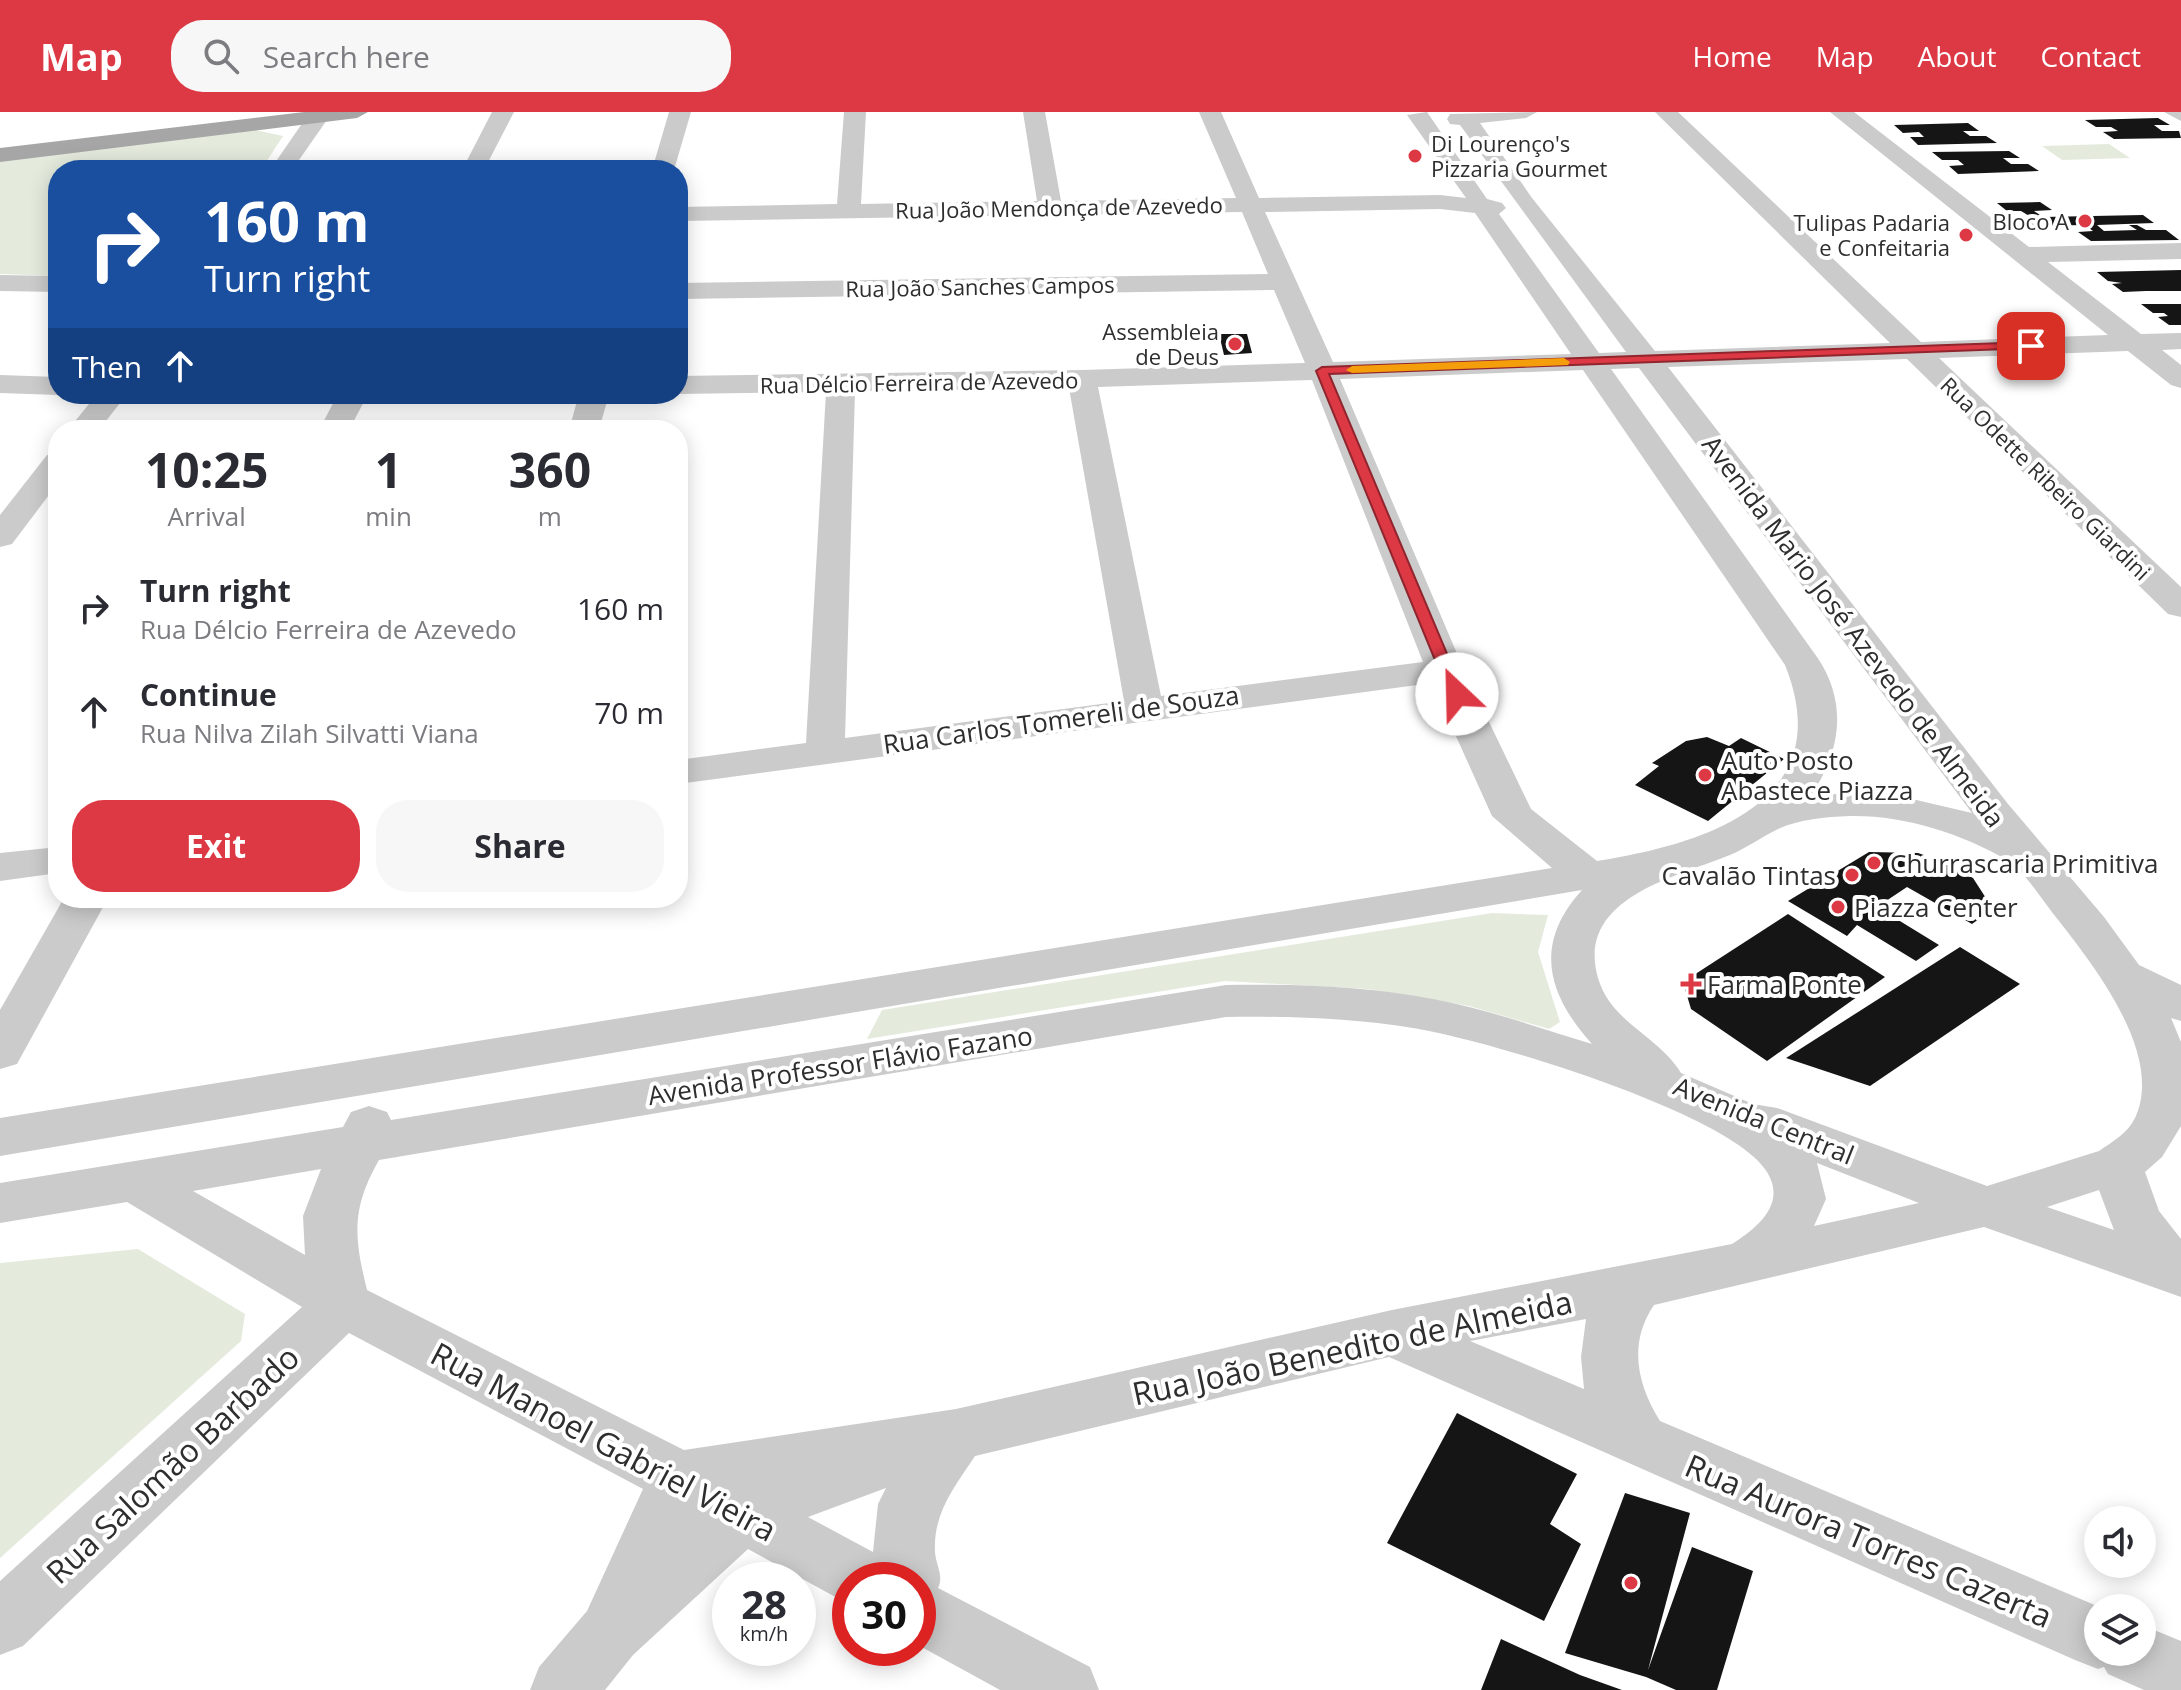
<!DOCTYPE html>
<html lang="en">
<head>
<meta charset="utf-8">
<style>
  :root { --surface:#fff; --page:#f7f7f7; --text:#2b2b33; --muted:#7c7c81; --accent:#dd3945 }
  body { margin:0; font-family:"Open Sans","Noto Sans KR",sans-serif; background:var(--page); color:var(--text); height:100vh; display:flex; flex-direction:column; font-size:30px; white-space:nowrap }
  * { box-sizing:border-box; margin:0 }
  p { font-size:26px; color:var(--muted) }
  .icon { flex:none; width:44px; height:44px; fill:none; stroke:currentColor; stroke-width:2; stroke-linecap:round; stroke-linejoin:round }
  .map { position:relative; flex:1; overflow:hidden }
  .drawer { position:absolute; left:48px; top:308px; width:640px; height:488px; display:flex; flex-direction:column; background:var(--surface); border-radius:32px; box-shadow:0 4px 20px #0003 }
  .drawer>* { flex:none }
  .banner { position:absolute; left:48px; top:48px; width:640px; height:244px; border-radius:32px; box-shadow:0 4px 20px #0003; background:#1a4fa0; color:#fff; overflow:hidden }
  .controls { position:absolute; left:2084px; top:1394px; display:grid; gap:16px }
  .controls a { display:grid; place-items:center; width:72px; height:72px; border-radius:50%; background:var(--surface); box-shadow:0 4px 20px #0003; font-size:40px }
  .speed { position:absolute; left:712px; top:1450px; display:flex; gap:16px; font-size:40px; font-weight:700; text-align:center }
  .speed>* { display:grid; place-content:center; width:104px; height:104px; border-radius:50%; background:var(--surface); box-shadow:0 4px 20px #0003; line-height:1 }
  .speed small { font-size:20px; font-weight:400 }
  .speed .limit { border:12px solid #d22; background:#fff; color:#111 }
  .pin { position:absolute; display:grid; place-items:center; width:68px; height:68px; color:#fff; margin:-34px; border-radius:16px; box-shadow:0 4px 12px #0006 }
  .me { position:absolute; width:88px; margin:-44px; rotate:336deg; stroke-linejoin:round; filter:drop-shadow(0 0 6px #0008) }
  .turn { display:flex; align-items:center; gap:28px; height:168px; padding:0 24px; font-size:36px }
  .turn .icon { width:104px; height:104px; stroke-width:2.5 }
  .turn b { display:block; font-size:56px; line-height:68px }
  .then { display:flex; align-items:center; height:76px; padding:0 24px; background:#0003; gap:16px; font-size:30px }
  .eta { display:flex; justify-content:space-evenly; align-items:center; height:136px; text-align:center }
  .eta b { font-size:48px; font-weight:700; line-height:56px }
  .cta { display:flex; gap:16px; margin-top:auto; padding:16px 24px }
  .cta a { flex:1; height:92px; border-radius:32px; background:var(--accent); color:#fff; font-size:32px; font-weight:700; line-height:92px; text-align:center }
  .cta a+a { background:var(--page); color:var(--text) }
  ul { padding:0; list-style:none }
  li { display:flex; align-items:center; gap:24px; height:104px; padding:0 24px }
  li div { flex:1 }
  li b { display:block; font-size:30px }
  li em { font-style:normal }
  header { display:flex; align-items:center; gap:48px; box-sizing:border-box; height:112px; padding:0 40px; background:var(--accent); color:#fff }
  header strong { font-size:38px }
  nav { display:flex; gap:44px; margin-inline-start:auto; font-size:28px }
  .search { width:560px; height:72px; background:var(--page); display:flex; align-items:center; gap:20px; box-sizing:border-box; padding:0 28px; border-radius:32px; color:var(--muted); font-size:30px }
  .map>svg:first-child { display:block }
  .green { fill:#e4ebdd }
  .building { fill:#151515 }
  .lines { fill:none; stroke-linecap:round; stroke-linejoin:round }
  .minor { fill:#cbcbcb; fill-rule:evenodd }
  .major { fill:#a6a6a6; fill-rule:evenodd }
  .route { fill:#dd3945; stroke:#90252d; stroke-width:2 }
  .slow { fill:#f59e0b }
  .poi-dot { fill:#dd3945; stroke:#fff; stroke-width:3 }
  .labels { text-anchor:middle; dominant-baseline:central; stroke-width:8; stroke-linejoin:round; paint-order:stroke }
  .far-poi-label { font-size:22px; fill:#2e2e2e; stroke:#fff; text-anchor:end }
  .far-street-label { font-size:22px; fill:#2e2e2e; stroke:#fff }
  .street-label { font-size:26px; fill:#2e2e2e; stroke:#fff }
  .poi-label { font-size:26px; fill:#2e2e2e; stroke:#fff; text-anchor:start }
  .near-street-label { font-size:32px; fill:#2e2e2e; stroke:#fff }
  .near-poi-label { font-size:32px; fill:#2e2e2e; stroke:#fff; text-anchor:start }
</style>
</head>
<body>
<header>
<strong>Map</strong>
<div class="search"><svg class="icon" aria-label="search" viewBox="0 0 24 24"><circle cx="10" cy="10" r="6"/><path d="M15 15l6 6"/></svg>Search here</div>
<nav><a>Home</a><a>Map</a><a>About</a><a>Contact</a></nav>
</header>
<div class="map">
<svg width="2181" height="1578" viewBox="0 0 2181 1578">
  <rect width="100%" height="100%" fill="#fff"/>
  <g class="green">
    <path d="M251,17L283,24L261,58H58V164L0,162V49Z"/>
    <path d="M2109,32L2130,46L2062,48L2042,34Z"/>
    <path d="M1492,801L1548,803L1538,840L1560,910L1549,917L1469,894L1368,877L1225,869L867,927L882,898Z"/>
    <path d="M138,1137L245,1202L241,1229L0,1446V1151Z"/>
  </g>
  <g class="building">
    <path d="M2158,6L2170,13H2154L2162,19H2179L2181,26L2114,27L2103,20L2118,19L2111,15H2096L2085,8Z"/>
    <path d="M1968,11L1979,19H1963L1970,24H1986L1997,31L1918,33L1910,25H1924L1919,20L1903,21L1894,13Z"/>
    <path d="M2009,39L2020,46H2003L2011,52H2028L2039,59L1958,62L1949,54L1964,53L1958,48H1942L1932,40Z"/>
    <path d="M2040,90L2052,98L2034,99L2043,105L2143,103L2154,111L2097,113L2104,119L2137,118L2129,113H2137L2146,118H2166L2179,128L2091,129L2078,120L2093,119L2085,113L2028,114L2017,106L2031,105L2021,99H2007L1997,91Z"/>
    <path d="M2181,158V179H2146L2123,180L2112,172L2122,171L2108,169L2097,160Z"/>
    <path d="M2141,192H2181V213H2169L2158,205L2168,204L2164,201H2153Z"/>
    <path d="M1219,222H1247L1252,241L1224,243Z"/>
    <path d="M1707,625L1729,634L1741,626L1784,647L1708,709L1635,673L1659,654L1652,651L1686,629Z"/>
    <path d="M1869,740L1918,741L1941,749L1973,766L1993,797L1972,812L1907,775L1877,795L1939,833L1916,849L1857,813L1847,824L1788,789Z"/>
    <path d="M1788,802L1885,865L1767,949L1691,897L1683,870Z"/>
    <path d="M1960,835L2020,872L1870,974L1786,946Z"/>
    <path d="M1457,1301L1577,1362L1550,1412L1581,1432L1544,1509L1387,1431Z"/>
    <path d="M1625,1381L1690,1401L1648,1558L1692,1435L1753,1459L1717,1578H1676L1646,1565L1565,1541Z"/>
    <path d="M1501,1527L1580,1563L1622,1578H1481Z"/>
  </g>
  <g class="lines">
    <g class="minor">
      <path d="M310,0H324L329,5L292,58H270Z"/>
      <path d="M492,0H514L484,58H462Z"/>
      <path d="M669,0H691L674,58H652Z"/>
      <path d="M844,0H866L861,92L1037,89L1023,0H1045L1061,89L1236,86L1199,0H1221L1259,86L1440,83L1466,86L1407,3L1427,0L1487,87L1502,91L1506,96L1499,102L1599,241L1626,240L1460,13L1450,12L1447,7L1450,2L1537,0L1526,6L1480,11L1532,86L1655,239L1890,231L1655,0H1678L1921,230L2108,223L1830,0H1854L2029,135L2181,131V147L2048,150L2141,222L2181,221V237L2162,238L2181,253V276L2171,273L2128,239L1939,246L2181,475V505L2168,502L1907,247L1668,255L2008,692L2104,805L2139,853L2181,873V909L2171,906L2181,930V1014L2162,1045L2145,1060L2159,1099L2181,1127V1185L1984,1115L1654,1193C1628,1231 1637,1272 1660,1309L2102,1496H2098V1540H2142V1513L2181,1529V1578H2144L2108,1562L2104,1555L2098,1557L2075,1548L1389,1245L975,1344C954,1376 933,1401 935,1440C936,1454 944,1463 938,1476L1090,1555L1099,1578H1000L918,1533V1468H850V1493L748,1437L633,1543L605,1578H530L539,1555L587,1499L643,1377L349,1221L23,1534L0,1543V1469L302,1195L127,1090L0,1111V1071L343,1015L351,1000L369,994L387,1000L391,1008L1226,873C1295,872 1365,874 1433,887C1487,897 1539,916 1592,932C1547,882 1533,832 1582,778L0,1044V1006L1552,756L1492,704L1432,571L678,672V648L806,631L826,280L678,282V264L1082,258L1305,251L1274,178L678,187V171L1268,162L1242,100L678,109V95L837,92ZM1440,97L1475,101L1571,242L1333,250L1265,100ZM1639,256L1972,701L1882,680L1811,683C1841,640 1848,590 1817,545L1611,257ZM1583,258L1785,553C1841,692 1702,732 1597,749L1531,697L1464,558L1340,267ZM1312,268L1423,550L1161,584L1098,275ZM1069,276L1124,589L845,626L855,279ZM1850,704C1904,703 1960,721 2007,748C2021,755 2044,790 2055,804C2092,851 2165,942 2135,1006C2128,1021 2112,1030 2099,1039L1987,1074L1777,996L1753,992L1681,961C1659,924 1611,911 1598,866C1575,786 1676,765 1730,743C1747,736 1761,725 1778,717C1800,707 1825,705 1850,704ZM1226,905C1289,904 1351,906 1413,916C1484,927 1732,1001 1767,1060C1787,1092 1757,1116 1732,1132L1392,1198L956,1297L684,1338L367,1178C354,1125 351,1097 379,1048ZM1817,1051L1919,1091L1814,1114L1826,1087ZM321,1057L303,1104L305,1143L193,1079ZM2099,1078L2114,1118L2047,1095ZM1586,1207L1581,1245L1584,1277L1470,1229ZM886,1376L878,1392L873,1440L808,1405Z"/>
      <path d="M2164,0H2181V9Z"/>
      <path d="M0,163L58,164V180L0,179Z"/>
      <path d="M0,263L58,265V282H61L58,283L0,281Z"/>
      <path d="M97,282H127L99,318H68Z"/>
      <path d="M338,282H368L349,318H319Z"/>
      <path d="M579,282H609L599,318H569Z"/>
      <path d="M58,341V371L12,432L0,435V403L47,343Z"/>
      <path d="M58,735V761L0,769V741Z"/>
      <path d="M64,786H108L17,952L0,957V898Z"/>
    </g>
    <path class="major" d="M304,0H368L357,6L0,50V36Z"/>
  </g>
  <path class="route" d="M2031,230L2035,236L1329,262L1464,582L1457,587L1449,582L1316,259L1322,255Z"/>
  <path class="slow" d="M1564,246L1570,250L1568,253L1352,261L1346,258L1352,254Z"/>
  <g class="poi-dot">
    <circle cx="1415" cy="44" r="8"/>
    <circle cx="2085" cy="109" r="8"/>
    <circle cx="1966" cy="123" r="8"/>
    <circle cx="1235" cy="232" r="8"/>
    <circle cx="1705" cy="663" r="8"/>
    <circle cx="1874" cy="751" r="8"/>
    <circle cx="1852" cy="763" r="8"/>
    <circle cx="1838" cy="795" r="8"/>
    <path d="M1687 860h8v8h8v8h-8v8h-8v-8h-8v-8h8z"/>
    <circle cx="1631" cy="1471" r="8"/>
  </g>
  <g class="labels">
    <g class="far-poi-label">
      <text x="1431" y="31" text-anchor="start">Di Lourenço's<tspan x="1431" dy="25">Pizzaria Gourmet</tspan></text>
      <text x="2069" y="109">Bloco A</text>
      <text x="1950" y="110">Tulipas Padaria<tspan x="1950" dy="25">e Confeitaria</tspan></text>
      <text x="1219" y="219">Assembleia<tspan x="1219" dy="25">de Deus</tspan></text>
    </g>
    <g class="far-street-label">
      <text transform="translate(1059 95) rotate(-1)">Rua João Mendonça de Azevedo</text>
      <text transform="translate(980 174) rotate(-1)">Rua João Sanches Campos</text>
      <text transform="translate(919 270) rotate(-1)">Rua Délcio Ferreira de Azevedo</text>
      <text transform="translate(2046 366) rotate(44)">Rua Odette Ribeiro Giardini</text>
    </g>
    <g class="street-label">
      <text transform="translate(1854 519) rotate(53)">Avenida Mario José Azevedo de Almeida</text>
      <text transform="translate(1061 607) rotate(-8)">Rua Carlos Tomereli de Souza</text>
      <text transform="translate(840 953) rotate(-9)">Avenida Professor Flávio Fazano</text>
      <text transform="translate(1764 1008) rotate(22)">Avenida Central</text>
    </g>
    <g class="poi-label">
      <text x="1721" y="648">Auto Posto<tspan x="1721" dy="30">Abastece Piazza</tspan></text>
      <text x="1890" y="751">Churrascaria Primitiva</text>
      <text x="1836" y="763" text-anchor="end">Cavalão Tintas</text>
      <text x="1854" y="795">Piazza Center</text>
      <text x="1707" y="872">Farma Ponte</text>
    </g>
    <g class="near-street-label">
      <text transform="translate(1352 1235) rotate(-12)">Rua João Benedito de Almeida</text>
      <text transform="translate(604 1329) rotate(28)">Rua Manoel Gabriel Vieira</text>
      <text transform="translate(172 1352) rotate(-43)">Rua Salomão Barbado</text>
      <text transform="translate(1869 1428) rotate(23)">Rua Aurora Torres Cazerta</text>
    </g>
    <g class="near-poi-label">
      <text x="1647" y="1471">ㅤ</text>
    </g>
  </g>
</svg>
<div class="controls">
<a><svg class="icon" aria-label="sound" viewBox="0 0 24 24"><path d="M4 9h4l5-4v14l-5-4H4zM17 9q2 3 0 6"/></svg></a>
<a><svg class="icon" aria-label="layers" viewBox="0 0 24 24"><path d="M12 4l9 5-9 5-9-5zM3 14l9 5 9-5"/></svg></a>
</div>
<div class="speed"><div>28<small>km/h</small></div><div class="limit">30</div></div>
<div class="pin" style="left:2031px;top:234px;background:#d93025"><svg class="icon" aria-label="arrive" viewBox="0 0 24 24"><path d="M6 21V4h12l-3 4 3 4H6"/></svg></div>
<svg class="me" style="left:1457px;top:582px" viewBox="-20 -20 40 40"><circle r="19" fill="#fff"/><path d="M0-13L10 11 0 6-10 11z" fill="#dd3945"/></svg>
<div class="banner">
<div class="turn"><svg class="icon" aria-label="right" viewBox="0 0 24 24"><path d="M7 20v-9h11M14 6l5 5-5 5"/></svg><div><b>160 m</b>Turn right</div></div>
<div class="then">Then<svg class="icon" aria-label="ahead" viewBox="0 0 24 24"><path d="M12 20V5M6 11l6-6 6 6"/></svg></div>
</div>
<section class="drawer">
<div class="eta">
<div><b>10:25</b><p>Arrival</p></div>
<div><b>1</b><p>min</p></div>
<div><b>360</b><p>m</p></div>
</div>
<ul>
<li><svg class="icon" aria-label="right" viewBox="0 0 24 24"><path d="M7 20v-9h11M14 6l5 5-5 5"/></svg><div><b>Turn right</b><p>Rua Délcio Ferreira de Azevedo</p></div><em>160 m</em></li>
<li><svg class="icon" aria-label="ahead" viewBox="0 0 24 24"><path d="M12 20V5M6 11l6-6 6 6"/></svg><div><b>Continue</b><p>Rua Nilva Zilah Silvatti Viana</p></div><em>70 m</em></li>
</ul>
<div class="cta"><a>Exit</a><a>Share</a></div>
</section>
</div>
</body>
</html>
